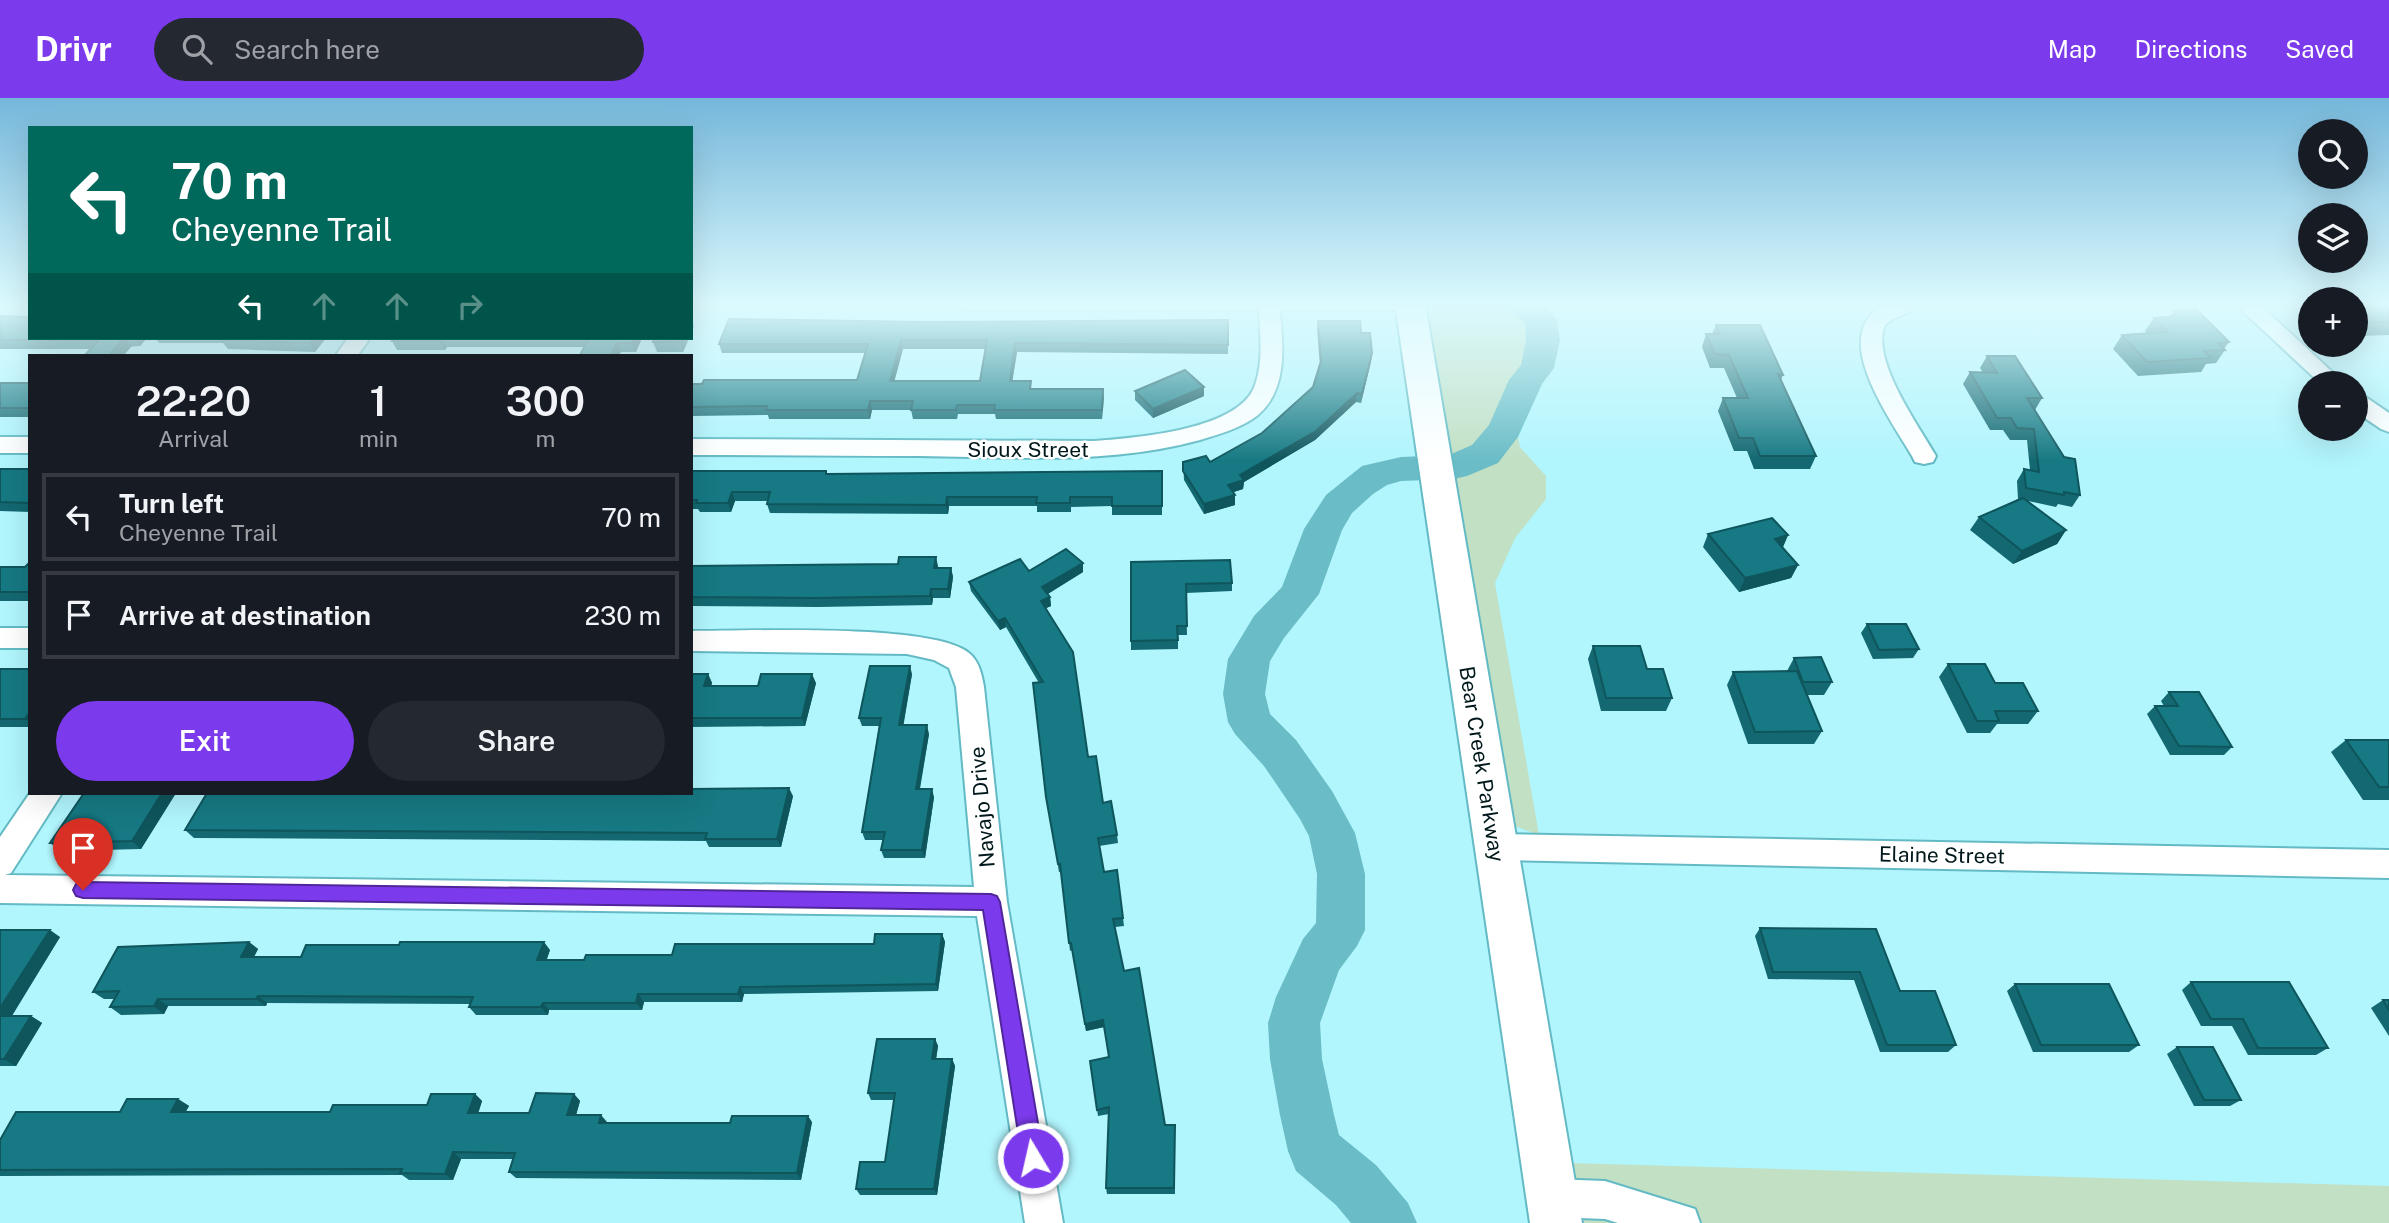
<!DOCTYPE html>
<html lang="en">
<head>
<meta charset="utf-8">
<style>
  :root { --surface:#171b24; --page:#242831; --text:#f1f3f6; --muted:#9ea1a6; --line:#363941; --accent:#7c3aed }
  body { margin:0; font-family:"Public Sans",sans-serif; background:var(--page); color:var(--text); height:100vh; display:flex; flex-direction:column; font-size:26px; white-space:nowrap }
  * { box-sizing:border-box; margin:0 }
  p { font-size:23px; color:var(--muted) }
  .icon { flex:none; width:38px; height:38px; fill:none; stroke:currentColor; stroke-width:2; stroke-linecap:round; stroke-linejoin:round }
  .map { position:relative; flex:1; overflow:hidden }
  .details { position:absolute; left:28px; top:256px; width:665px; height:441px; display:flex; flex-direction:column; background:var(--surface); border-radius:0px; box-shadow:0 7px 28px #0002 }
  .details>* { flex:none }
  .banner { position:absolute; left:28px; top:28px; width:665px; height:214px; border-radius:0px; box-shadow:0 7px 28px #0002; background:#00695c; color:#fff; overflow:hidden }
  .fabs { position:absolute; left:2298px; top:21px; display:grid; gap:14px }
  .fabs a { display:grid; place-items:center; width:70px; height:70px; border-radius:50%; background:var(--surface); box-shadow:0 7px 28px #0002; font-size:35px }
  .pin { position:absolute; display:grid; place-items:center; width:60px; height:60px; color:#fff; margin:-72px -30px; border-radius:50% 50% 50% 0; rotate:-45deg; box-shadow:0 0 7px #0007 }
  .pin .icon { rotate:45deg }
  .me { position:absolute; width:77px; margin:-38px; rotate:351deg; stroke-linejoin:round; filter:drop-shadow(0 0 5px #0008) }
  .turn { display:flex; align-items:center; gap:24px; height:147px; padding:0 28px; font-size:32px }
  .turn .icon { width:91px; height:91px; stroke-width:2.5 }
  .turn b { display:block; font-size:49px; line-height:60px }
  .lanes { display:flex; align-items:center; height:66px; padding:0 28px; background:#0003; justify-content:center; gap:35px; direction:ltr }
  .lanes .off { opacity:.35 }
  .eta { display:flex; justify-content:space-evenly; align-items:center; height:119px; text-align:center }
  .eta b { font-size:42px; font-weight:600; line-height:49px }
  .cta { display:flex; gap:14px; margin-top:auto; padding:14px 28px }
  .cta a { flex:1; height:80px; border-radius:42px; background:var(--accent); color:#fff; font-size:28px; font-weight:600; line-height:80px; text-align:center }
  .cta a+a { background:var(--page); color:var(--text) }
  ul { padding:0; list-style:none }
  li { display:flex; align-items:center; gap:21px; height:88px; margin:0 14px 10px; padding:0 14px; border:4px solid var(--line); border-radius:0px }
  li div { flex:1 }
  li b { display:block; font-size:26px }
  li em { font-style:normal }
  header { display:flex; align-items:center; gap:42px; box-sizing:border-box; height:98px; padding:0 35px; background:var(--accent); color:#fff }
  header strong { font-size:33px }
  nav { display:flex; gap:38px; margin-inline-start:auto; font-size:24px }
  .search { width:490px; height:63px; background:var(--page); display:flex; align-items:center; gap:18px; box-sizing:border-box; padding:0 24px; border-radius:38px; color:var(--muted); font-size:26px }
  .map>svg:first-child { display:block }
  .green { fill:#c2e0c3 }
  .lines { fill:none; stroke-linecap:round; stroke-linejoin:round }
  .river { fill:#6abcc6; fill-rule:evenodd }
  .street-casing { stroke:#63bac4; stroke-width:4 }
  .secondary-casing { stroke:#63bac4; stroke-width:4 }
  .street { fill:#fff; fill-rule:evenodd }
  .secondary { fill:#fff; fill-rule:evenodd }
  .wall { fill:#136871; fill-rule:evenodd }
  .shaded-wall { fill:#0f555c }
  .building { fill:#167983; stroke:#0f555c; stroke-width:2; fill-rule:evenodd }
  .route { fill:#7c3aed; stroke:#51269a; stroke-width:2 }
  .labels { text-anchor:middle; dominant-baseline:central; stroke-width:5; stroke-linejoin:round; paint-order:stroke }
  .street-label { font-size:21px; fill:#00181b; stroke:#fff }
</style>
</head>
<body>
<header>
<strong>Drivr</strong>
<div class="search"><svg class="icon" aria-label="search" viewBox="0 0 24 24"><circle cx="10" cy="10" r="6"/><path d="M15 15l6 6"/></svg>Search here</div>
<nav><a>Map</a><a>Directions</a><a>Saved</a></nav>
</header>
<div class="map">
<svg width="2389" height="1125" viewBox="0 0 2389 1125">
  <rect width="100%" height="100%" fill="#b1f5fd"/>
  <g class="green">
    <path d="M1426,206H1522L1541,222L1543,242L1540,256L1514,319L1520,349L1546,378V401L1515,440L1495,485L1539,737L1512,727L1451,377Z"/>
    <path d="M1568,1065L2389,1088V1125H1579Z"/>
  </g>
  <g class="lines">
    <path class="river" d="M1506,206H1542L1557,222L1560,242L1554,270L1542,286L1518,339L1498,365L1467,378L1454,381L1401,383L1387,387L1373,396L1352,415L1342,432L1319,496L1284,540L1270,563L1265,596L1270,616L1296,642L1332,693L1355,735L1365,776V832L1357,848L1339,872L1320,925L1322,961L1334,1017L1339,1037L1376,1067L1408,1105L1417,1125H1351L1336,1107L1296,1073L1288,1053L1280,1017L1270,961L1268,925L1276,899L1303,841L1316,825L1317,776L1309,738L1300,721L1264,668L1235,636L1228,624L1223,596L1228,561L1254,518L1282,489L1304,431L1326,397L1362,368L1401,359L1449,357L1472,347L1489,327L1509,282L1521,267L1526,242L1525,225Z"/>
    <defs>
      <g id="street">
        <path d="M959,206H1412L1409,211L1401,212H1280C1283,248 1288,291 1258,317C1242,330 1219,336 1200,342C1109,367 1013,359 920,358C843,358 767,357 691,357V341L1093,343C1134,340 1232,333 1253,292C1264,268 1260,238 1259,212H970L962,211Z"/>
        <path d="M1887,206H1920C1912,216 1895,217 1885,227C1870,261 1919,328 1936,358L1933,364L1924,366L1915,364L1912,358C1890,320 1825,233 1887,206Z"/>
        <path d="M2235,206H2259L2344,285H2320Z"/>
        <path d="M348,240H370L358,257H336Z"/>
        <path d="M2356,296L2364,298L2389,315V334L2381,331L2356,314Z"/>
        <rect x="0" y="339" width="30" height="16"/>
        <rect x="0" y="530" width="30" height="20"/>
        <path d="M691,533C746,533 933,525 969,555C979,563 982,577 984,589L1007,804L1063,1125H1025L977,818L0,805V739L30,695H62L11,775L5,777L974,789L956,589L949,570L934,562L907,556L691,553Z"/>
        <path d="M1495,736L2389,752V780L1495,762L1484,759L1479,749L1484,739Z"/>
        <path d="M1553,1081L1605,1083L1695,1111L1700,1125H1618L1605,1121L1553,1119L1540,1113L1534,1100L1540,1087Z"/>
      </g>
      <path id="secondary" d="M1395,206H1425L1582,1125H1530Z"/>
    </defs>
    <use href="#street" class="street-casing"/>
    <use href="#secondary" class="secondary-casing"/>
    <use href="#street" class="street"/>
    <use href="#secondary" class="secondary"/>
  </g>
  <g class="wall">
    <path d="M2356,206H2389V237L2359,238L2356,234Z"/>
    <path d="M2174,213L2229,244L2224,251L2225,252L2216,265L2206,266L2201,274L2138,278L2113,251L2122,237L2147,236L2145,233L2154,220L2169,219Z"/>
    <path d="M0,218L30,240H147L140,248L91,251H0Z"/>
    <path d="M1228,222V256L1017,254L1012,283L1032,291H1103L1102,321H996L995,316H958L957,321H913L911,312H872L870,321H769L768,317L691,318V286L857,282L865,255H722L719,246L925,224ZM903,251H985L980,283H894Z"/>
    <path d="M1318,223L1361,235L1372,255L1361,305L1356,304L1315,342L1244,384L1243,391L1233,394L1235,407L1204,416L1184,382L1183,364H1210L1262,335L1313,289L1320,267L1317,232Z"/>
    <path d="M1716,227L1783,277L1781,282L1816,358L1810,371H1754L1747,353H1734L1718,313L1723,300H1737L1724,270H1710L1702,249L1706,236H1712Z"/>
    <path d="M155,240H326L315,254L228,251L223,245H159Z"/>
    <path d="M394,240H642L636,254H621L584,249H447L445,252H397L392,243Z"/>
    <path d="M689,240L683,254H657L653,244Z"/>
    <path d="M1987,258L2042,300L2035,312L2080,397L2072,409L2058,406L2056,409L2028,403L2066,432L2057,446L2013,466L1970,432L1979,419L2018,401L2017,383L2024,371L2030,372L2027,342H2010L2003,332H1990L1963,286L1970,274L1983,275L1980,270Z"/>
    <rect x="0" y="285" width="30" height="34"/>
    <path d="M1135,293L1204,298L1153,320L1135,302Z"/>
    <path d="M0,371H30V414L0,413Z"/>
    <path d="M691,373H826L827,376L1162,373V417H1112V408L1071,409V414H1037V408H949L948,416L770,415L767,406L768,403H735L731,414H700L698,411H691Z"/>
    <path d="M1708,436L1788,437L1783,449L1798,467L1791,480L1739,494L1703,449Z"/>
    <path d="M1131,464L1232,485V493L1186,495L1187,537H1178V551L1131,552Z"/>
    <path d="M30,465V503H0V469H25Z"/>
    <path d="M1083,465V474L1048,496L1050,499L1051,508L1046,510L1088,659L1103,705L1117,737L1118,745L1099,748L1104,774L1117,772L1124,828L1115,829L1124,873L1165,1027H1175V1096H1107L1106,1090L1109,1016L1098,1018L1090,963L1109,959L1104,929L1086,933L1072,852L1070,853L1061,774H1059L1046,699L1039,585L1006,529L1000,532L971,493L969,484L1029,473Z"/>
    <path d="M691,468H938V470H951L953,479L950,500H933L932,507L818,509L691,508Z"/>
    <path d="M1867,526L1919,551L1913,560L1873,561L1861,535Z"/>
    <path d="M1593,548L1672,600L1666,613H1601L1588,561Z"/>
    <path d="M1794,560L1832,584L1824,597H1807L1822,633L1814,646H1748L1727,587L1733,574L1787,573Z"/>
    <path d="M1948,566L1995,585L2038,613L2028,626H1997L1990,635H1967L1939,579Z"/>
    <rect x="0" y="571" width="30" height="58"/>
    <path d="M691,576H708L712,585L711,588H758L816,585L805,628L691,629Z"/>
    <path d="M912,576L903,627L929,636L920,691L934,699L925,760H884L881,752L883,742H865L862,734L879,628H862L859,620Z"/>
    <path d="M2169,594L2232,649L2224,657H2170L2147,616L2155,608H2164L2161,603Z"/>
    <path d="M2346,642H2389V702H2363L2331,654Z"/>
    <path d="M176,695L141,751L61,753L50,745Z"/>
    <path d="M793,698L781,749H709L706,743L194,740L185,732Z"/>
    <path d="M1760,830L1876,831L1900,893L1956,947L1948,954H1880L1854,882L1768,881L1755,838Z"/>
    <path d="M0,832L60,839L12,918H31L42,925L16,968H0Z"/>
    <path d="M942,836L945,844L938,893L744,896L742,904H644L642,912H549L548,917H476L469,909L470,906L267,905L266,908H168L164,916L121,917L110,909L115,901H104L93,894L249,844L258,851L254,859H301L550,852L546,862H584L874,846Z"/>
    <path d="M2191,884L2328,950L2316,957H2248L2232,928H2201L2182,892Z"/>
    <path d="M2015,886L2139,947L2129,954H2033L2007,893Z"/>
    <path d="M2383,902H2389V938L2371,910Z"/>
    <path d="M935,941L938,948L936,961H952L955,968L937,1097H860L856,1091L885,1064L894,1002H871L868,995Z"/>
    <path d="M2177,949L2241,1002L2230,1008H2194L2167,956Z"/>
    <path d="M475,996L482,1003L478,1015H529L574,996L580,1003L576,1017L607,1025L812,1024L801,1082L516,1080L509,1074L513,1061H461L453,1082H409L402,1077L0,1078V1042L178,1001L189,1008L185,1014H330L427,1007Z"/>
  </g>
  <g class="shaded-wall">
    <path d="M691,221L694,228L691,235Z"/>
    <path d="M124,240H126L132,248L124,257H109Z"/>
    <path d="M134,240H147L140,248Z"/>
    <path d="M314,240H326L315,254L310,245Z"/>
    <path d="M442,240L447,249L445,252L440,243Z"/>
    <path d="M635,240H642L636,254L632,245Z"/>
    <path d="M682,240H689L683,254L680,244Z"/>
    <path d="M901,242L903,251L892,292L890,283Z"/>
    <path d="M617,245L621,254L619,257H611Z"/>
    <path d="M1015,245L1017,254L1011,292L1010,283Z"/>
    <path d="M1372,255L1371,264L1361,305L1362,296Z"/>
    <path d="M1204,289V298L1153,320V311Z"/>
    <path d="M1103,291L1104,300L1102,321V312Z"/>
    <path d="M1357,295L1356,304L1315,342L1244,384L1243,391L1228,396V387L1240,377Z"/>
    <path d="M870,303L872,312L870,321L868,312Z"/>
    <path d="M732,394L735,403L731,414L728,405Z"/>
    <path d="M1235,397V407L1204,416V406Z"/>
    <path d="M947,399L949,408L948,416L946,407Z"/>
    <path d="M2066,432L2057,446L2013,466L2022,453Z"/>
    <path d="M1788,437L1782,451L1775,441Z"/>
    <path d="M936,459L938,468L936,479L934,470Z"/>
    <path d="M1083,465V474L1044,498L1042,489Z"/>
    <path d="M1798,467L1791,480L1739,494L1745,480Z"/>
    <path d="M951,470L953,479L950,500L948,491Z"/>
    <path d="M931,491L933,500L932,507L930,498Z"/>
    <path d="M1050,499L1051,508L1042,512L1041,503Z"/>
    <path d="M1005,520L1006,529L1000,532L998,523Z"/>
    <path d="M910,568L912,576L902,636L899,627Z"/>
    <path d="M708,576L712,585L708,597L704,588Z"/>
    <path d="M812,576L816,585L805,628L802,620Z"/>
    <path d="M30,614V624L25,621Z"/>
    <path d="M927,627L929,636L918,699L916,691Z"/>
    <path d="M789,690L793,698L781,749L777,741Z"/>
    <path d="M932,691L934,699L925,760L922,752Z"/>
    <path d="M162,695H176L141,751L132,743Z"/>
    <path d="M50,832L60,839L7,925L0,921V910Z"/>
    <path d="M942,836L945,844L938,893L936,886Z"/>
    <path d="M249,844L258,851L250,866L241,859Z"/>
    <path d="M544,844L550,852L544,870L537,862Z"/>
    <path d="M740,889L744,896L742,904L738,896Z"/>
    <path d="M638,896L644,904L642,912L636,905Z"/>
    <path d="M258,898L267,905L266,908L256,901Z"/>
    <path d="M158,901L168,908L164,916L154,908Z"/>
    <path d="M543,905L549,912L548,917L541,909Z"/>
    <path d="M31,918L42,925L16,968L4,961Z"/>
    <path d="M1103,922L1104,929L1086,933L1085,926Z"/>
    <path d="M935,941L938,948L935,968L932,961Z"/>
    <path d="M952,961L955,968L937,1097L934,1091Z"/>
    <path d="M475,996L482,1003L476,1022L468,1015Z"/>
    <path d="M574,996L580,1003L574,1024L567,1017Z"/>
    <path d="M178,1001L189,1008L182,1021L171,1014Z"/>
    <path d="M601,1017L607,1024L605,1031L599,1025Z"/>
    <path d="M808,1018L812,1024L801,1082L797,1075Z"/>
    <path d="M453,1054L461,1061L453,1082L445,1076Z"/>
  </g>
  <g class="building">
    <path d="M2361,206H2389V224H2370L2356,210V207H2362Z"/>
    <path d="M2196,211L2229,244L2218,245L2225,252L2204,253L2211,260L2147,264L2122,237L2168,234L2154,220L2179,218L2174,213Z"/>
    <path d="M0,218L30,219V240H124L109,257H85L99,242H0Z"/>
    <path d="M729,221L925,224L1228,222V247L1015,245L1010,283H1031L1030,291H1103L1102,312H994L995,307H957L956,312H911L913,303H870L868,312H766L767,308L691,309V286H702L704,282H857L868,246H719ZM901,242H987L980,283H890Z"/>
    <path d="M1318,223H1360L1361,235H1370L1372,255L1362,296L1357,295L1316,333L1240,377L1244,382L1228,387L1235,397L1204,406L1183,373V364L1206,358L1210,364L1262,335L1313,289L1321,263Z"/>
    <path d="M1716,227H1760L1783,277L1778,276L1816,358H1760L1753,340H1739L1723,300H1748L1729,257L1715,256L1706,236H1720Z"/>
    <path d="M224,240H314L310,245L221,242Z"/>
    <path d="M394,240H502H442L440,243H392Z"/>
    <path d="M589,240H635L632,245H617L611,257H580Z"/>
    <path d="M655,240H682L680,244H653Z"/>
    <path d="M1987,258H2015L2042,300H2027L2064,359L2075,361L2080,397L2064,394V397L2026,390L2024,371L2039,374L2034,331L2017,330L2011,320H1997L1970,274L1997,275Z"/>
    <path d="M1185,272L1204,289L1153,311L1135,293Z"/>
    <rect x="0" y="285" width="30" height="25"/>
    <path d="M0,371H30V405L0,404Z"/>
    <path d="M691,373H826V376L1162,373V408H1112V399H1070V405H1036L1037,399H947L946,407L767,406L770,394H732L728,405H696L697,402H691Z"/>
    <path d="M2023,400L2066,432L2022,453L1979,419Z"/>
    <path d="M1772,420L1788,437L1775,441L1798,467L1745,480L1708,436Z"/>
    <path d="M1066,451L1083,465L1042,489L1050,499L1041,503L1073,554L1088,659L1096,658L1103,705L1111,703L1117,737L1098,740L1104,774L1117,772L1123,820L1113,821L1124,873L1139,870L1165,1027H1175L1174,1090H1106L1109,1009L1097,1012L1090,963L1109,959L1103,922L1085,926L1071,845H1069L1060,766H1058L1046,699L1033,585L1043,584L1005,520L998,523L969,484L1020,461L1029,473Z"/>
    <path d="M899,459H936L934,470H951L948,491H931L930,498L815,500L691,499V468L898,466Z"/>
    <path d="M1230,462L1232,485L1186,486L1187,528H1177L1178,542L1131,543V464Z"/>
    <path d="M29,465H30V494H0V469H25Z"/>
    <path d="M1867,526H1906L1919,551L1879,552Z"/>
    <path d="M1593,548H1640L1647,571H1663L1672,600H1606Z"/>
    <path d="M1821,559L1832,584H1803L1794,560Z"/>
    <path d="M1948,566H1985L1995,585H2023L2038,613H1995L1999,623H1977Z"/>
    <path d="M870,568H910L899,627H927L916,691H932L922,752H881L885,734H862L881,620H859Z"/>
    <path d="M0,571H30V614L25,621H0Z"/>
    <path d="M1797,573L1822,633L1755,634L1733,574Z"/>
    <path d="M691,576H708L704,588H758L761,576H812L802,620H691Z"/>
    <path d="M2169,594H2199L2232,649L2179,648L2155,608H2178Z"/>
    <path d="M2346,642H2389V689H2379Z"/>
    <path d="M789,690L777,741H705L707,735L185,732L207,695H691V691Z"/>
    <path d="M84,695H162L132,743L50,745Z"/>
    <path d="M1760,830L1876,831L1900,893H1935L1956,947H1887L1860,874H1773Z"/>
    <path d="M0,832H50L0,910Z"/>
    <path d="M875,836H942L936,886L740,889L738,896H638L636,905H543L541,909H469L473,899L258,898L256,901H158L154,908L110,909L119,893L93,894L118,849L249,844L241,859H301L306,847H399L400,844H544L537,862H584L586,857H672L675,846H874Z"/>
    <path d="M2191,884H2289L2328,950H2258L2243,921H2211Z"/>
    <path d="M2015,886H2109L2139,947H2041Z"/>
    <path d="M2383,902H2389V912Z"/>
    <path d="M0,918H31L4,961H0Z"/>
    <path d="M877,941H935L932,961H952L934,1091H856L860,1064H885L895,995H868Z"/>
    <path d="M2177,949H2213L2241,1002H2204Z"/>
    <path d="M536,995L574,996L567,1017H601L599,1025H730L732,1018H808L797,1075L509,1074L515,1055L453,1054L445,1076L400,1075L402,1071L0,1072V1042L16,1014H120L127,1001H178L171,1014H330L333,1007H427L431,996H475L468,1015H529Z"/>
  </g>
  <linearGradient id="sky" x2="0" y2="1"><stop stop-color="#75b7da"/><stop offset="0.57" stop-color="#dcfafe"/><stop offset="1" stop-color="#dcfafe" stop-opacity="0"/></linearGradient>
  <rect width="2389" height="363" fill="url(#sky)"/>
  <path class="route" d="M83,784L991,796L997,798L1000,804L1044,1060L1040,1068L1033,1071L1026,1068L1022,1060L983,812L83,800L76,798L73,792L76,786Z"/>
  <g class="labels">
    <g class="street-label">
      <text x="1028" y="351">Sioux Street</text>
      <text transform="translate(1482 666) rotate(81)">Bear Creek Parkway</text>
      <text transform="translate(982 709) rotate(-95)">Navajo Drive</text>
      <text transform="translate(1942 757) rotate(1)">Elaine Street</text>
    </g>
  </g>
</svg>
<div class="fabs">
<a><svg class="icon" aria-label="search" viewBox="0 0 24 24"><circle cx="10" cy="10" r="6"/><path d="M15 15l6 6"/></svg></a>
<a><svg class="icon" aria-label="layers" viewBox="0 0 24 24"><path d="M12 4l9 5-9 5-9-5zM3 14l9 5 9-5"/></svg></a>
<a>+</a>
<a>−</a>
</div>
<div class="pin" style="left:83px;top:792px;background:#d93025"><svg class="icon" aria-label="arrive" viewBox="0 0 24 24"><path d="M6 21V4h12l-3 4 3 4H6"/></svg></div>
<svg class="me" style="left:1033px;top:1060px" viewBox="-20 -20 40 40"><circle r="17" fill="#7c3aed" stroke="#fff" stroke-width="3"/><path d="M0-11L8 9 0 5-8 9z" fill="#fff"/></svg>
<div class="banner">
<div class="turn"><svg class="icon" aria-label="left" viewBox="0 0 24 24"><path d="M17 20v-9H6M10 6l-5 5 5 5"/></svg><div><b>70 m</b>Cheyenne Trail</div></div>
<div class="lanes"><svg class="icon" aria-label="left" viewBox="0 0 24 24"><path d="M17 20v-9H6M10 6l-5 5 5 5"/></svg><svg class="icon off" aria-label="ahead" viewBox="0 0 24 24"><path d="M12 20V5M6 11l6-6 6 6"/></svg><svg class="icon off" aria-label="ahead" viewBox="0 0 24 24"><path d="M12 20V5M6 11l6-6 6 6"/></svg><svg class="icon off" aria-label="right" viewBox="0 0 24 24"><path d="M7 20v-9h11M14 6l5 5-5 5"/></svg></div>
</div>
<section class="details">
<div class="eta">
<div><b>22:20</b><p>Arrival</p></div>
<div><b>1</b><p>min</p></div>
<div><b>300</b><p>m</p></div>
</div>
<ul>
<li><svg class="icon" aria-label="left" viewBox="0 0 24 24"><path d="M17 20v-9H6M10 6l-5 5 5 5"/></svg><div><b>Turn left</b><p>Cheyenne Trail</p></div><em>70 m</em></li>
<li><svg class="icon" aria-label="arrive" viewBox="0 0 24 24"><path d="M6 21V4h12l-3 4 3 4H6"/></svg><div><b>Arrive at destination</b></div><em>230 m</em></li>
</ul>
<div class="cta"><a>Exit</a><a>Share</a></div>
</section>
</div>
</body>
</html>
